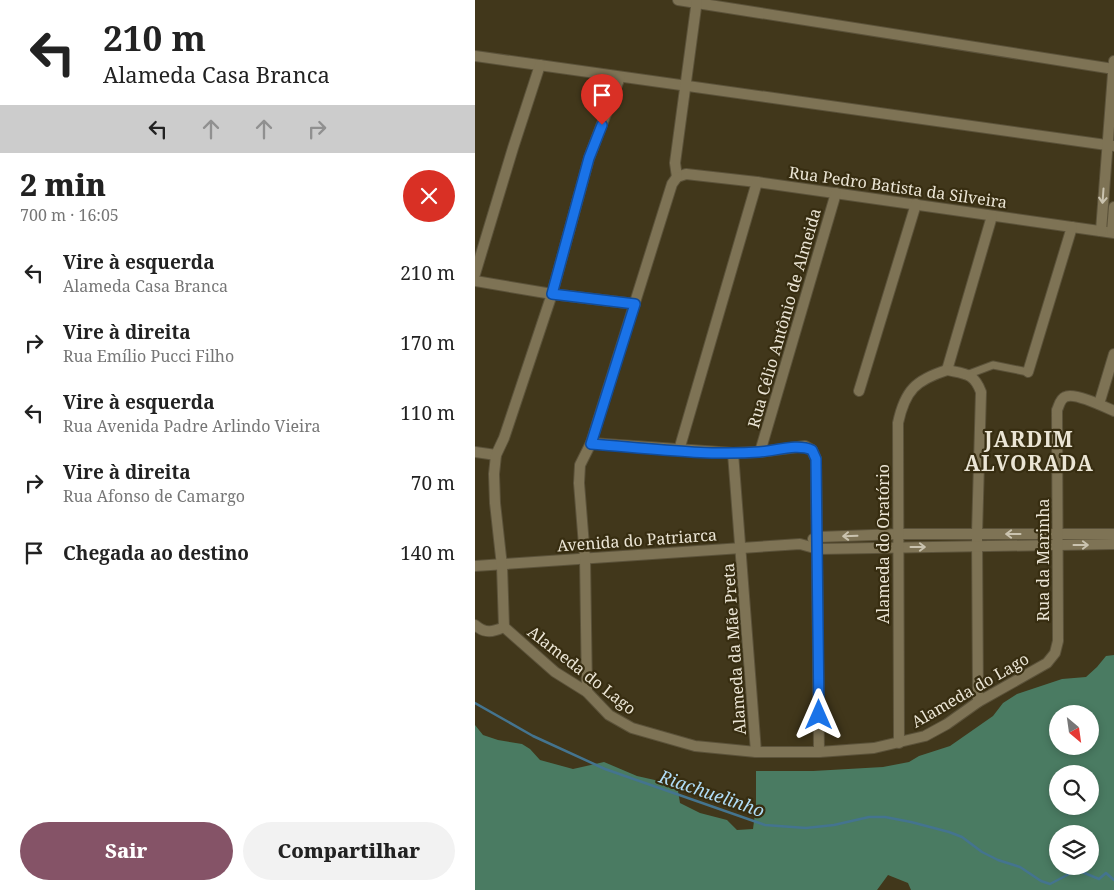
<!DOCTYPE html>
<html lang="pt">
<head>
<meta charset="utf-8">
<style>
  :root { --surface:#fff; --page:#f2f2f2; --text:#222; --muted:#767676; --accent:#855367 }
  body { margin:0; font-family:"Noto Serif",serif; background:var(--page); color:var(--text); height:100vh; display:flex; flex-direction:column; font-size:19px; white-space:nowrap }
  * { box-sizing:border-box; margin:0 }
  p { font-size:16px; color:var(--muted) }
  .icon { flex:none; width:28px; height:28px; fill:none; stroke:currentColor; stroke-width:2; stroke-linecap:round; stroke-linejoin:round }
  .map { position:relative; flex:1; overflow:hidden }
  .drawer { display:flex; flex-direction:column; background:var(--surface); width:475px }
  .drawer>* { flex:none }
  .banner { background:#fff; color:var(--text); overflow:hidden }
  .needle { width:32px; rotate:151deg }
  .controls { position:absolute; left:574px; top:705px; display:grid; gap:10px }
  .controls a { display:grid; place-items:center; width:50px; height:50px; border-radius:50%; background:var(--surface); box-shadow:0 2px 8px #0003; font-size:25px }
  .pin { position:absolute; display:grid; place-items:center; width:42px; height:42px; color:#fff; margin:-51px -21px; border-radius:50% 50% 50% 0; rotate:-45deg; box-shadow:0 0 5px #0007 }
  .pin .icon { rotate:45deg }
  .me { position:absolute; width:55px; margin:-28px; rotate:0deg; stroke-linejoin:round; filter:drop-shadow(0 0 4px #0008) }
  .turn { display:flex; align-items:center; gap:18px; height:105px; padding:0 20px; font-size:22px }
  .turn .icon { width:65px; height:65px; stroke-width:2.5 }
  .turn b { display:block; font-size:35px; line-height:42px }
  .lanes { display:flex; align-items:center; height:48px; padding:0 20px; background:#0003; justify-content:center; gap:25px; direction:ltr }
  .lanes .off { opacity:.35 }
  .round { display:grid; place-items:center; flex:none; width:52px; height:52px; border-radius:26px; background:var(--page) }
  .summary { display:flex; align-items:center; justify-content:space-between; height:85px; padding:0 20px }
  h1 { font-size:30px; font-weight:800; line-height:38px }
  .primary-button { display:flex; gap:10px; margin-top:auto; padding:10px 20px }
  .primary-button a { flex:1; height:58px; border-radius:30px; background:var(--accent); color:#fff; font-size:20px; font-weight:800; line-height:58px; text-align:center }
  .primary-button a+a { background:var(--page); color:var(--text) }
  ul { padding:0; list-style:none }
  li { display:flex; align-items:center; gap:15px; height:70px; padding:0 20px }
  li div { flex:1 }
  li b { display:block; font-size:19px }
  li em { font-style:normal }
  main { display:flex; flex:1; min-height:0 }
  .map>svg:first-child { display:block }
  .forest { fill:#4a7b62; fill-rule:evenodd }
  .lines { fill:none; stroke-linecap:round; stroke-linejoin:round }
  .stream { stroke:#44748f; stroke-width:2.5 }
  .pedestrian-casing { stroke:#5b523a; stroke-width:9 }
  .minor-casing { stroke:#5b523a; stroke-width:12 }
  .pedestrian { stroke:#7e7355; stroke-width:7 }
  .minor { stroke:#7e7355; stroke-width:10 }
  .oneway { stroke:#cac3af }
  .route-casing { stroke:#114b97; stroke-width:12 }
  .route { stroke:#1a73e8; stroke-width:9 }
  .labels { text-anchor:middle; dominant-baseline:central; stroke-width:4.5; stroke-linejoin:round; paint-order:stroke }
  .street-label { font-size:16px; fill:#ebe5d5; stroke:#372d11 }
  .water-label { font-size:18px; font-style:italic; fill:#b0dcf6; stroke:#372d11 }
  .district-label { font-size:21px; font-weight:bold; letter-spacing:1px; fill:#ebe5d5; stroke:#372d11 }
</style>
</head>
<body>
<main>
<section class="drawer">
<div class="banner">
<div class="turn"><svg class="icon" aria-label="left" viewBox="0 0 24 24"><path d="M17 20v-9H6M10 6l-5 5 5 5"/></svg><div><b>210 m</b>Alameda Casa Branca</div></div>
<div class="lanes"><svg class="icon" aria-label="left" viewBox="0 0 24 24"><path d="M17 20v-9H6M10 6l-5 5 5 5"/></svg><svg class="icon off" aria-label="ahead" viewBox="0 0 24 24"><path d="M12 20V5M6 11l6-6 6 6"/></svg><svg class="icon off" aria-label="ahead" viewBox="0 0 24 24"><path d="M12 20V5M6 11l6-6 6 6"/></svg><svg class="icon off" aria-label="right" viewBox="0 0 24 24"><path d="M7 20v-9h11M14 6l5 5-5 5"/></svg></div>
</div>
<div class="summary"><div><h1>2 min</h1><p>700 m · 16:05</p></div><a class="round" style="background:#d93025;color:#fff"><svg class="icon" aria-label="close" viewBox="0 0 24 24"><path d="M6 6l12 12M18 6L6 18"/></svg></a></div>
<ul>
<li><svg class="icon" aria-label="left" viewBox="0 0 24 24"><path d="M17 20v-9H6M10 6l-5 5 5 5"/></svg><div><b>Vire à esquerda</b><p>Alameda Casa Branca</p></div><em>210 m</em></li>
<li><svg class="icon" aria-label="right" viewBox="0 0 24 24"><path d="M7 20v-9h11M14 6l5 5-5 5"/></svg><div><b>Vire à direita</b><p>Rua Emílio Pucci Filho</p></div><em>170 m</em></li>
<li><svg class="icon" aria-label="left" viewBox="0 0 24 24"><path d="M17 20v-9H6M10 6l-5 5 5 5"/></svg><div><b>Vire à esquerda</b><p>Rua Avenida Padre Arlindo Vieira</p></div><em>110 m</em></li>
<li><svg class="icon" aria-label="right" viewBox="0 0 24 24"><path d="M7 20v-9h11M14 6l5 5-5 5"/></svg><div><b>Vire à direita</b><p>Rua Afonso de Camargo</p></div><em>70 m</em></li>
<li><svg class="icon" aria-label="arrive" viewBox="0 0 24 24"><path d="M6 21V4h12l-3 4 3 4H6"/></svg><div><b>Chegada ao destino</b></div><em>140 m</em></li>
</ul>
<div class="primary-button"><a>Sair</a><a>Compartilhar</a></div>
</section>
<div class="map">
<svg width="639" height="890" viewBox="0 0 639 890">
  <rect width="100%" height="100%" fill="#41371b"/>
  <path class="forest" d="M639,655V890H436L433,883L413,875L402,890H0V725L8,735L23,740L47,744L55,749L65,760L98,769L129,762L162,776L202,785L205,803L225,813L252,820L262,830L278,829L281,806V771H338L408,767L434,762L444,756L475,746L518,716L528,703L542,694L587,679L611,677L622,667L631,656ZM582,714H615V746H582ZM582,774H615V806H582ZM582,834H615V866H582Z"/>
  <g class="lines">
    <path class="stream" d="M0,703L58,736L130,769L290,825L331,828L359,825L394,817H410L436,822L474,832L487,837L507,852L523,860L545,867L566,881L575,884L596,873L607,872L624,879L631,873L639,880"/>
    <defs>
      <path id="pedestrian" d="M494,374L518,365L553,372"/>
      <g id="minor">
        <path d="M203,0L639,69"/>
        <path d="M0,56L639,146"/>
        <path d="M202,177L211,174L282,182L639,233"/>
        <path d="M202,177L200,163L222,0"/>
        <path d="M626,231L639,61"/>
        <path d="M637,232L639,207"/>
        <path d="M0,274L38,148L65,65"/>
        <path d="M0,281L77,294L160,304"/>
        <path d="M472,370C491,374 499,373 506,392L502,534L503,702"/>
        <path d="M472,370L517,216"/>
        <path d="M553,372L597,227"/>
        <path d="M384,391L441,204"/>
        <path d="M624,404L639,354"/>
        <path d="M116,443L258,453L285,452L330,446L337,450L341,459L344,752"/>
        <path d="M204,450L282,182"/>
        <path d="M0,452L21,455"/>
        <path d="M285,452L361,193"/>
        <path d="M258,453L281,752"/>
        <path d="M338,539L343,537L424,534H639"/>
        <path d="M0,566L325,544L343,549L639,544"/>
        <path d="M0,625C10,634 18,632 29,627"/>
        <path d="M29,627L80,672L112,692L134,715L157,728L220,746L281,752H344L399,748L450,736L472,724L503,702L572,663L580,653L583,641L582,410C584,406 585,399 590,397C599,392 630,407 639,411"/>
        <path d="M29,627L27,566L20,503L19,474L21,455L29,438L77,294L114,158L145,77"/>
        <path d="M112,692L110,558L104,483L105,465L116,443L197,184L202,177"/>
        <path d="M424,743L423,423C430,390 441,380 472,370"/>
      </g>
    </defs>
    <use href="#pedestrian" class="pedestrian-casing"/>
    <use href="#minor" class="minor-casing"/>
    <use href="#pedestrian" class="pedestrian"/>
    <use href="#minor" class="minor"/>
  </g>
  <defs><path id="oneway-shaft" d="M-6 0H5M1.5-3L5.5 0L1.5 3" fill="none" stroke-width="1.6" stroke-linecap="round" stroke-linejoin="round" transform="scale(1.25)"/></defs>
  <g class="oneway">
    <use href="#oneway-shaft" transform="translate(628 196) rotate(94)"/>
    <use href="#oneway-shaft" transform="translate(538 534) rotate(-180)"/>
    <use href="#oneway-shaft" transform="translate(375 536) rotate(178)"/>
    <use href="#oneway-shaft" transform="translate(606 545)"/>
    <use href="#oneway-shaft" transform="translate(443 547)"/>
  </g>
  <g class="lines">
    <defs>
      <path id="route" d="M127,125L114,158L77,294L160,304L116,444C169,448 232,456 284,452C301,451 322,443 337,450L341,459L344,715"/>
    </defs>
    <use href="#route" class="route-casing"/>
    <use href="#route" class="route"/>
  </g>
  <g class="labels">
    <g class="street-label">
      <text transform="translate(423 187) rotate(8)">Rua Pedro Batista da Silveira</text>
      <text transform="translate(309 318) rotate(-74)">Rua Célio Antônio de Almeida</text>
      <text transform="translate(162 540) rotate(-4)">Avenida do Patriarca</text>
      <text transform="translate(408 544) rotate(-90)">Alameda do Oratório</text>
      <text transform="translate(568 560) rotate(-90)">Rua da Marinha</text>
      <text transform="translate(259 649) rotate(-94)">Alameda da Mãe Preta</text>
      <text transform="translate(107 670) rotate(38)">Alameda do Lago</text>
      <text transform="translate(495 690) rotate(-30)">Alameda do Lago</text>
    </g>
    <g class="water-label">
      <text transform="translate(237 793) rotate(19)">Riachuelinho</text>
    </g>
    <g class="district-label">
      <text x="554" y="439">JARDIM<tspan x="554" dy="24">ALVORADA</tspan></text>
    </g>
  </g>
</svg>
<div class="controls">
<a><svg class="needle" viewBox="-14 -14 28 28"><path d="M0-13l5 13h-10z" fill="#e53935"/><path d="M0 13l5-13h-10z" fill="#767676"/></svg></a>
<a><svg class="icon" aria-label="search" viewBox="0 0 24 24"><circle cx="10" cy="10" r="6"/><path d="M15 15l6 6"/></svg></a>
<a><svg class="icon" aria-label="layers" viewBox="0 0 24 24"><path d="M12 4l9 5-9 5-9-5zM3 14l9 5 9-5"/></svg></a>
</div>
<div class="pin" style="left:127px;top:125px;background:#d93025"><svg class="icon" aria-label="arrive" viewBox="0 0 24 24"><path d="M6 21V4h12l-3 4 3 4H6"/></svg></div>
<svg class="me" style="left:344px;top:715px" viewBox="-20 -20 40 40"><path d="M0-17L14 15 0 8-14 15z" fill="#1a73e8" stroke="#fff" stroke-width="4"/></svg>
</div>
</main>
</body>
</html>
